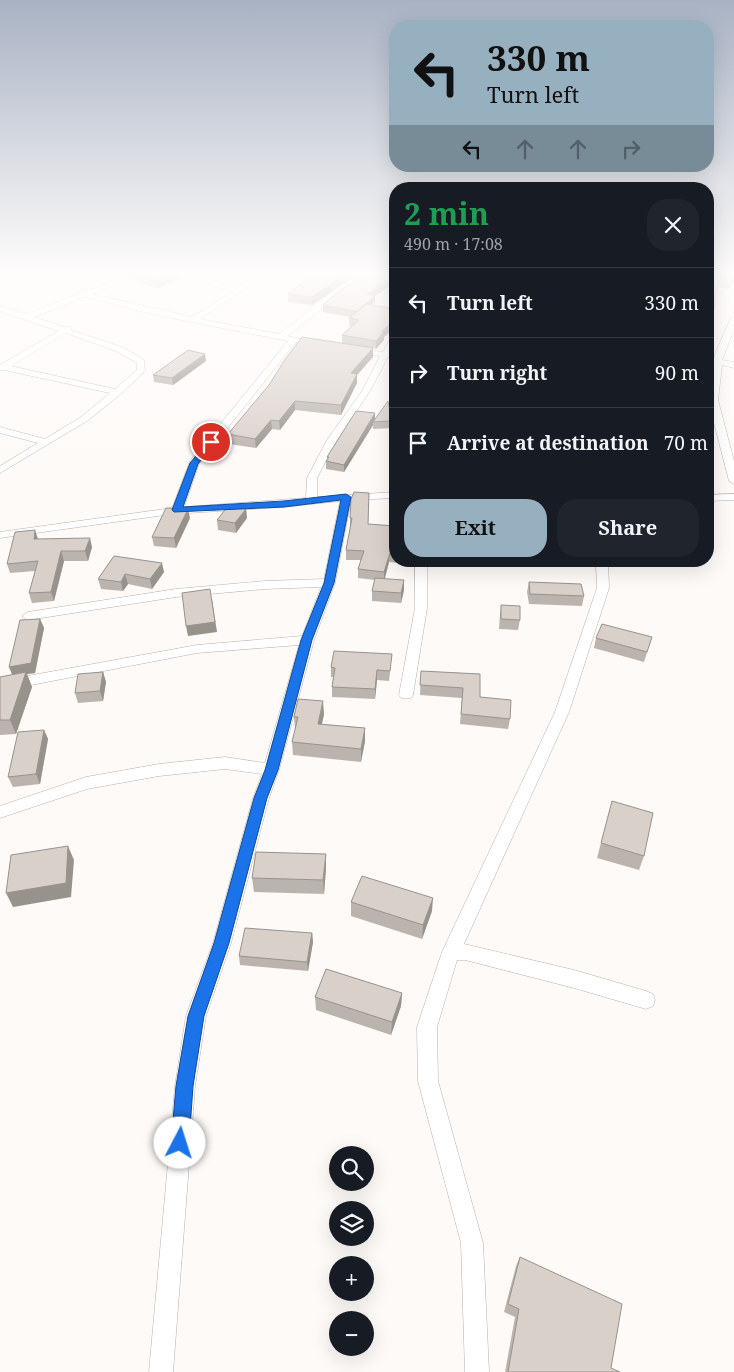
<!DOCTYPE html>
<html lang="en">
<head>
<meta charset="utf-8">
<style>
  :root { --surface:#171b24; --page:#20242c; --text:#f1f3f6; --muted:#9ea1a6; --line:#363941; --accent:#97b0bf }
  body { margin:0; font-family:"Noto Serif",serif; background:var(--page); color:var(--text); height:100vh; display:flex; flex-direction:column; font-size:19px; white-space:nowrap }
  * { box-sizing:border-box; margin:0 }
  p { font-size:16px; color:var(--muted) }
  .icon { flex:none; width:28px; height:28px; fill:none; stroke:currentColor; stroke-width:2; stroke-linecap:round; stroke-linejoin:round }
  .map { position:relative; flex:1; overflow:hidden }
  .sheet { position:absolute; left:389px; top:182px; width:325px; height:385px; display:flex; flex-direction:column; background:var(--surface); border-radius:20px; box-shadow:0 5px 20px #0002 }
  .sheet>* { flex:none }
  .hud { position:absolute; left:389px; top:20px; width:325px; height:152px; border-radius:20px; box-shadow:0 5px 20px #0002; background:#97b0bf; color:#111; overflow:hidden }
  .fabs { position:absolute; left:329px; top:1146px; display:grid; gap:10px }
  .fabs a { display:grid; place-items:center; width:45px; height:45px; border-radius:50%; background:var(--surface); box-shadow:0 5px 20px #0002; font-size:25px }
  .pin { position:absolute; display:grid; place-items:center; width:42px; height:42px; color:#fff; margin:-21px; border:2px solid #fff; border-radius:50%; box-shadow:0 1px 5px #0007 }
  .me { position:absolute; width:55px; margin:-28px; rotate:5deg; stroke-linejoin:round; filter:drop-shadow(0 0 4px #0008) }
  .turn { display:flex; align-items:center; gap:18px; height:105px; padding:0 15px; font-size:22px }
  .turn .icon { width:65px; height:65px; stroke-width:2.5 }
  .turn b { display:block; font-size:35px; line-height:42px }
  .lanes { display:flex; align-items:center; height:48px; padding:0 15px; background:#0003; justify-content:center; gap:25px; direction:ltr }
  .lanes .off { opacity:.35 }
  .round { display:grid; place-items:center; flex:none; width:52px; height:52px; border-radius:20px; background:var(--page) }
  .summary { display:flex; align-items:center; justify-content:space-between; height:85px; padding:0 15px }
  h1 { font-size:30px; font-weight:700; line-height:38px; color:#1e9e55 }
  .cta { display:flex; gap:10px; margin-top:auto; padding:10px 15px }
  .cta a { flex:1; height:58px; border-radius:20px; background:var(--accent); color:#111; font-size:20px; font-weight:700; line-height:58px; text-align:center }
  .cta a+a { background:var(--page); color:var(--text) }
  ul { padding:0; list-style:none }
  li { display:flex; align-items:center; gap:15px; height:70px; padding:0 15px; border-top:1px solid var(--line) }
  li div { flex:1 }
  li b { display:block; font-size:19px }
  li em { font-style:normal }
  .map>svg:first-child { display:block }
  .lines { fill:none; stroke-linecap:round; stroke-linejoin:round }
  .street-casing { stroke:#b9b0aa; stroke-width:1 }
  .street { fill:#fff; fill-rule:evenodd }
  .wall { fill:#bbb3ae }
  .shaded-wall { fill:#98928d }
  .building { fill:#d9d0ca; stroke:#98928d }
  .route { fill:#1a73e8; stroke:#114b97 }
</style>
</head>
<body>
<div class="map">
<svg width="734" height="1372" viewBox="0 0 734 1372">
  <rect width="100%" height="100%" fill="#fefaf8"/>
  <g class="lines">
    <defs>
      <g id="street">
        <path d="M15,274H27L0,283V279Z"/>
        <path d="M131,274H141L92,294L192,317L233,291L170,274H183L238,287L258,274H266L200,319L280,334C300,319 347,274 370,274L334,299L288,336L322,344L318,346L296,342L199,464L184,507L306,498L307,478L327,440L362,391L380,356L356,352L352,350L356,348L383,352L392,335H395V345L391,353H395V359L388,357L370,391L337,440L317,478V497L395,492V498L351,500L335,583L314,640L279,770L269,798L231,943L206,1016L195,1086L173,1372H149L175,1086L186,1016L213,943L253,798L262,774L225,769L159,776L87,789L0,818V806L86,777L159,764L225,757L265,763L299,645L197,653L0,691V681L197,645L302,636L321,587L265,589L176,597L28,620L22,616L28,612L176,589L265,581L324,579L340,501L284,507L172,514L0,538V532L172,508L190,461L288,341L156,315L85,297L34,317L64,327H70L71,330L122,347L144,360L145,371L121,394L87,421L0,473V466L38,443L0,433V427L45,439L81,417L110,393L4,370H0V365L58,331L0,311V306L26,314ZM66,333L116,351L137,363V370L115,389L11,366Z"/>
        <path d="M731,318H734V329L722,360L734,362V368L722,365L718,400L734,461V484L729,481L708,400L715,354Z"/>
        <path d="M734,494V500L708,501V495Z"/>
        <path d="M415,561H427V608L413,695L411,698H401L399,695L415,608Z"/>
        <path d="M596,561H608L609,588L569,712L464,944L574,970L646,991L653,994L655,1000L653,1006L646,1009L574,988L465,960H457L437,1027L438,1081L483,1243L489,1372H465L461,1243L418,1081L417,1027L442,952L555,712L597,588Z"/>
      </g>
    </defs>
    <use href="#street" class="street-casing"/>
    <use href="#street" class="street"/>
  </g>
  <g class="wall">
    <path d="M130,274H180V279L158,288L131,280Z"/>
    <path d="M314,274H352V278L312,305L288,302V294Z"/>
    <path d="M708,274H734V280L729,289L717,287L715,297V305L708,334Z"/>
    <path d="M392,278V284L375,296V302L371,305L384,337V340L376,349L373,348V357L357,375V383L341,415L295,410L280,430L272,429L256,448L229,444L228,434L342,343V335L352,326H349V318L350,317L323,312V305Z"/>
    <path d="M206,361L173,385L154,382L153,375Z"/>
    <path d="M375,418L392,421V428L373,429V425L344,472L326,469V461L327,460V457Z"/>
    <path d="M369,493L368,524L395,536L394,541H395V561H398V563L389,562L385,579L404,590L401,603L372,601V591L375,580L358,578V569L361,560H346V550L351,527H350V518Z"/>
    <path d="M246,509L247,518L236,533L218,530L217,520Z"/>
    <path d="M190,518L176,548L154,546L152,537Z"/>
    <path d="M38,539L92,547L88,561H64L54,601L32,603L29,593L35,571L10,573L7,564Z"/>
    <path d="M114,556L164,572L152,589L128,584L123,591L101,589L98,579Z"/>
    <path d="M544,561H596L594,567L545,566Z"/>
    <path d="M529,582L584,596L582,606L529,604L527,592Z"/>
    <path d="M501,605L520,620L518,630L499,629L500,614Z"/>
    <path d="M40,619L44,628L35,673L27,674L32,687L16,734L0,735V677L12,675Z"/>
    <path d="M652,637L644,662L594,648L596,638Z"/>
    <path d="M391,664L389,681L377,680L375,699L332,697V687L333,677H331V667Z"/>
    <path d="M421,671L480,674V697L510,719L508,729L460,724L462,698L420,695Z"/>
    <path d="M103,672L106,682L103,701L78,703L75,693Z"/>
    <path d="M324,714L322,724L365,728V741L361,762L293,755L292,742L295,730L294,717Z"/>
    <path d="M44,730L48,739L40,784L13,787L8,777Z"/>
    <path d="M612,801L644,856L639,870L597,858Z"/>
    <path d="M326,868L324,894L254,892L252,878Z"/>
    <path d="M351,902L432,911L422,939L351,916Z"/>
    <path d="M312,933L313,942L308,971L240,965L239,956Z"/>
    <path d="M402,993L401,1006L391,1035L316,1010L315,997Z"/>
    <path d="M520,1257L611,1368L620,1372H505L515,1317L504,1312L516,1266Z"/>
  </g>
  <g class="shaded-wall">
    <path d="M172,274H180V279L158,288L157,281Z"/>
    <path d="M346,274H352V278L312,305V297Z"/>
    <path d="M734,276V280L729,289L731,281Z"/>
    <path d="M392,278V284L375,296V302L357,318V312L367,294Z"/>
    <path d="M395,320V328L384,337V340L376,349V341L381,332Z"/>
    <path d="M373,348V357L357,375V383L341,415V405L351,373Z"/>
    <path d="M205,354L206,361L173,385L172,378Z"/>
    <path d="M295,401V410L280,430L279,421Z"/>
    <path d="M375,413V421L373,422V425L344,472V465Z"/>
    <path d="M271,420L272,429L256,448L255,439Z"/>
    <path d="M188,509L190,518L176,548L174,538Z"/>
    <path d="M246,509L247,518L236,533L235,523Z"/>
    <path d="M395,526V536L392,550V541Z"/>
    <path d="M35,530L38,539H34Z"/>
    <path d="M90,538L92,547L88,561L85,551Z"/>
    <path d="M61,551L64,561L54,601L51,592Z"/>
    <path d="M390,553L389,562L384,581V572Z"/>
    <path d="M162,563L164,572L152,589L150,579Z"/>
    <path d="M125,574L128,584L123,591L121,582Z"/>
    <path d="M404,580V590L401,603V593Z"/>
    <path d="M212,599L217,632L188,636L186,626Z"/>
    <path d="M40,619L44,628L35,673L27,674L32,687L16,734L10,720L13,677L9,667Z"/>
    <path d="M377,670V680L375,699V689Z"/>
    <path d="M103,672L106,682L103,701L100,691Z"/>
    <path d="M323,701L324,714L319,737L318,724Z"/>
    <path d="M365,728V741L361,762V749Z"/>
    <path d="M44,730L48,739L40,784L36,774Z"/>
    <path d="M68,846L74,860L71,897L13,907L6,893Z"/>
    <path d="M326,854V868L324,894L323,880Z"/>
    <path d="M433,898L432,911L422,939L423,925Z"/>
    <path d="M312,933L313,942L308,971L307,962Z"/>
    <path d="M402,993L401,1006L391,1035L392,1022Z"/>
  </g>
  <g class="building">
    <path d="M136,274H172L157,281Z"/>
    <path d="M314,274H346L312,297L288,294Z"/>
    <path d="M364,274H371L392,278L367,294L375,295L357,312L323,305L335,294Z"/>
    <path d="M708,274H734V276L731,281L719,280L715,297V305L709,328H708Z"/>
    <path d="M367,304L395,309V320L381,332H384L376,341L342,335L359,320L349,318Z"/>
    <path d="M302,337L373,348L351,373L357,374L341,405L295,401L279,421L271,420L255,439L228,434L269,385L284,361Z"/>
    <path d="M188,350L205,354L172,378L153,375Z"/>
    <path d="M388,401L392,421L373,422Z"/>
    <path d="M356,411L375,413L344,465L326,461L329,457H327Z"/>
    <path d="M354,492L369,493L368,524L395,526L392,541H395V553H390L384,572L358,569L364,551L346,550L352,518H350L351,499Z"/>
    <path d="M228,506L246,509L235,523L217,520Z"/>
    <path d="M166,508L188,509L174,538L152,537Z"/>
    <path d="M35,530L34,539L90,538L85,551H61L51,592L29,593L38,561L7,564L15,532Z"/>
    <path d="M114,556L162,563L150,579L125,574L121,582L98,579Z"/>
    <path d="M375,578L404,580L401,593L372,591Z"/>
    <path d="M529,582L581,584L584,596L530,594Z"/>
    <path d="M210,589L215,622L186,626L182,593Z"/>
    <path d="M501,605L520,606V620L501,619Z"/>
    <path d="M40,619L31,663L9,667L20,620Z"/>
    <path d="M602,624L652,637L647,652L596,638Z"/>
    <path d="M334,651L392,654L390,671L377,670L375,689L332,687L335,668L331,667Z"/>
    <path d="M421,671L480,674V697L511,700L510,719L461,714L463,688L420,685Z"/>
    <path d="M26,672L10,720H0V677Z"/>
    <path d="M103,672L100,691L75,693L78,674Z"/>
    <path d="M298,699L323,701L318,724L365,728L361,749L292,742L298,717H294Z"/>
    <path d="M44,730L36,774L8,777L18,732Z"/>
    <path d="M612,801L653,813L644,856L601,843Z"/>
    <path d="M68,846L66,883L6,893L11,855Z"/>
    <path d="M256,852L326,854L323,880L252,878Z"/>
    <path d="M362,876L433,898L423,925L351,902Z"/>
    <path d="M245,928L312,933L307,962L239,956Z"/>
    <path d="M326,969L402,993L392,1022L315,997Z"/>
    <path d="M520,1257L622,1304L611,1368L620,1372H508L519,1309L508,1304Z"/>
  </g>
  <linearGradient id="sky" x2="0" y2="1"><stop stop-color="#a8b2c3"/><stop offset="0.59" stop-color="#fffdfc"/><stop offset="1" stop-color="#fffdfc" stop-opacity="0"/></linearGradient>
  <rect width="734" height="466" fill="url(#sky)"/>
  <path class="route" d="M209,440L215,442L198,464L183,507L284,501L346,494L351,497L334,583L312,640L278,770L267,798L229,943L204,1016L193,1086L189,1143L186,1149L180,1152L174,1149L171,1143L176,1086L188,1016L214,943L254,798L265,770L301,640L324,583L341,500L284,507L174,512L172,510L190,463Z"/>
</svg>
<div class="fabs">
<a><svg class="icon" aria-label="search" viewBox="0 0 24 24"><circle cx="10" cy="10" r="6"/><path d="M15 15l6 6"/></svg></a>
<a><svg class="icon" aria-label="layers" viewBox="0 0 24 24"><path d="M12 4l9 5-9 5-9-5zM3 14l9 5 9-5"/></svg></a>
<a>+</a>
<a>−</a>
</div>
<div class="pin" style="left:211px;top:442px;background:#d93025"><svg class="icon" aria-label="arrive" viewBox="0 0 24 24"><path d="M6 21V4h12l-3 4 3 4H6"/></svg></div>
<svg class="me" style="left:180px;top:1143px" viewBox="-20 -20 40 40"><circle r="19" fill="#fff"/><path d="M0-13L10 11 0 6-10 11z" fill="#1a73e8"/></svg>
<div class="hud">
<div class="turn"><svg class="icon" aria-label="left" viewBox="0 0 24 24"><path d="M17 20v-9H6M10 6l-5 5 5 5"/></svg><div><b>330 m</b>Turn left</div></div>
<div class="lanes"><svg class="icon" aria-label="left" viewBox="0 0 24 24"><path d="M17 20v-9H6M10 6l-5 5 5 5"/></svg><svg class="icon off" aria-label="ahead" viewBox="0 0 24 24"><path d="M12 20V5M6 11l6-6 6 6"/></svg><svg class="icon off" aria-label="ahead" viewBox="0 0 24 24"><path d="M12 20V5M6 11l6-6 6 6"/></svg><svg class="icon off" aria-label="right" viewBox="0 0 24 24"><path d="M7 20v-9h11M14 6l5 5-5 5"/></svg></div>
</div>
<section class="sheet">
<div class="summary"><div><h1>2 min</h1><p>490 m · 17:08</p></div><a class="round"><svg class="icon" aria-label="close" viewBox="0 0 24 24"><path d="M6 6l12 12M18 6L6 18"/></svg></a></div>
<ul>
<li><svg class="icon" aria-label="left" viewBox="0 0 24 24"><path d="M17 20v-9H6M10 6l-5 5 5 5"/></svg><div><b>Turn left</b></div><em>330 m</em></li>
<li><svg class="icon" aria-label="right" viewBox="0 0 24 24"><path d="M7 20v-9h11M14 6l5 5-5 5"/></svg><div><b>Turn right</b></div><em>90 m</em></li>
<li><svg class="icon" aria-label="arrive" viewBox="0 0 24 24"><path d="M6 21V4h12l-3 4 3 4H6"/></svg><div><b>Arrive at destination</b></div><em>70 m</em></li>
</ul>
<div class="cta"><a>Exit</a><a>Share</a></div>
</section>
</div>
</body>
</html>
